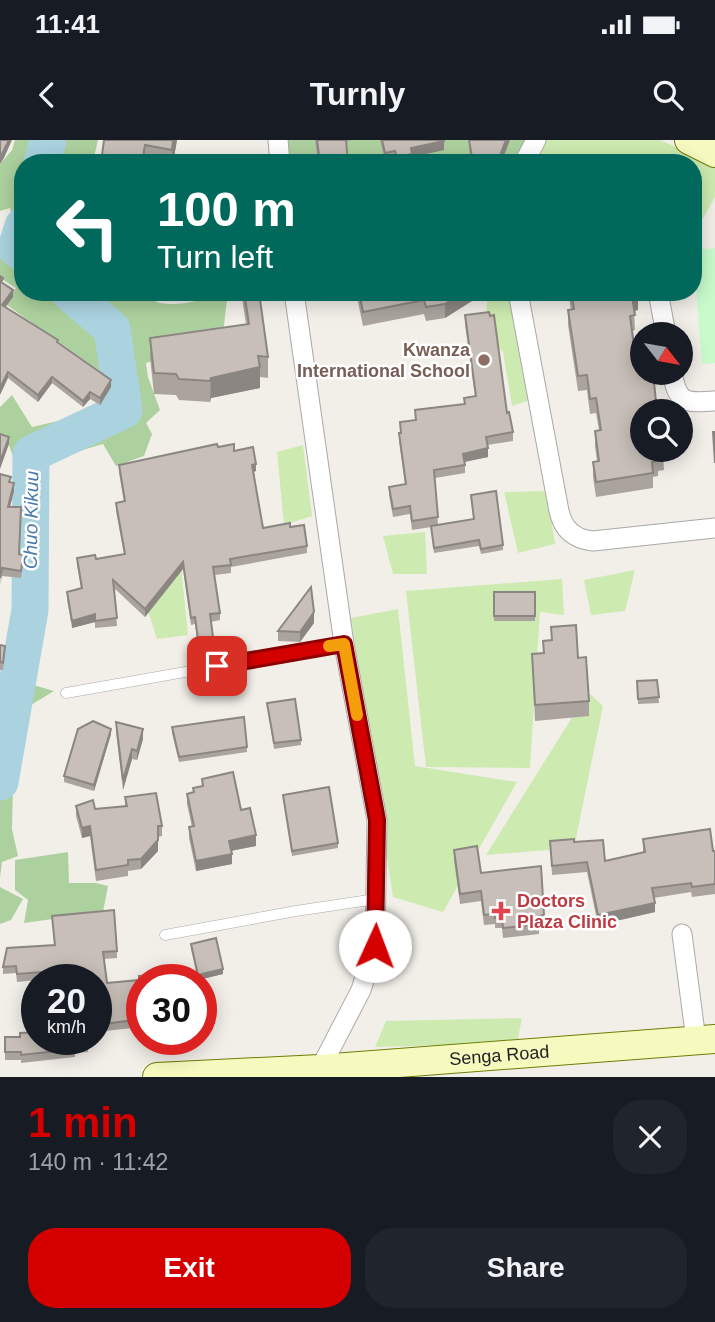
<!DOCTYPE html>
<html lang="en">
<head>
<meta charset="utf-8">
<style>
  :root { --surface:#171b24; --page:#20242c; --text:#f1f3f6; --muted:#9ea1a6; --accent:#d40000 }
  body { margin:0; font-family:Helvetica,sans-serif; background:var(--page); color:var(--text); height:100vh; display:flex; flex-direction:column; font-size:26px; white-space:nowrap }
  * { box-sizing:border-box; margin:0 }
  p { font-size:23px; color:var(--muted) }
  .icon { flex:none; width:38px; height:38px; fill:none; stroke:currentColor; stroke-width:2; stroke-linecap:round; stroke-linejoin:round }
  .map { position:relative; height:937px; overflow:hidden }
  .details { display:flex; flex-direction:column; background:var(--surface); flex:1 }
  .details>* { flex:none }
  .top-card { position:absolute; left:14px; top:14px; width:688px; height:147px; border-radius:28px; box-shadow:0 4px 18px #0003; background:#00695c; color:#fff; overflow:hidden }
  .needle { width:46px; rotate:121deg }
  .tools { position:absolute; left:630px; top:182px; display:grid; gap:14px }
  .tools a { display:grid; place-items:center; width:63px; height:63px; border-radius:50%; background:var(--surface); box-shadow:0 4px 18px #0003; font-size:35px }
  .speed { position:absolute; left:21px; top:824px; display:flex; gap:14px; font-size:35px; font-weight:700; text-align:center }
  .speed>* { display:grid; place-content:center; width:91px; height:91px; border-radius:50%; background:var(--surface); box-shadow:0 4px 18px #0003; line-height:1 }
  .speed small { font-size:18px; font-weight:400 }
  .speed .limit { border:10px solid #d22; background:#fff; color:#111 }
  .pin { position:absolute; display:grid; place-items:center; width:60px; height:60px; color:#fff; margin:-30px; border-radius:14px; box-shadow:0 4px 10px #0006 }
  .me { position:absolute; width:77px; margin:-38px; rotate:2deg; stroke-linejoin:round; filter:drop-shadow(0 0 5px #0008) }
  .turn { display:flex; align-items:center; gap:24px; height:147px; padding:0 28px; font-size:32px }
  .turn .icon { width:91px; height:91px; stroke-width:2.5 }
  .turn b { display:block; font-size:49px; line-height:60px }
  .round { display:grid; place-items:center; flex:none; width:74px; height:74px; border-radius:28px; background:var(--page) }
  .headline { display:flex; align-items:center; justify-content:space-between; height:119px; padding:0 28px }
  h1 { font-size:42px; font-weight:600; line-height:52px; color:var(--accent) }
  .button { display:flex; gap:14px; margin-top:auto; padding:14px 28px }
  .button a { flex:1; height:80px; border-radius:28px; background:var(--accent); color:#fff; font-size:28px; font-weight:600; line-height:80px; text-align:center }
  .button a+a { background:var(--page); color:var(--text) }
  .status { display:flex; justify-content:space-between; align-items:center; height:49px; padding:0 35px; background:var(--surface); direction:ltr }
  .status svg { height:19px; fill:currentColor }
  header { display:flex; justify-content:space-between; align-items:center; height:91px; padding:0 28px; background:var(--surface); font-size:32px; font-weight:600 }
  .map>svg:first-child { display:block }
  .grass { fill:#cdebb0 }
  .forest { fill:#add19e }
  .park { fill:#c8facc }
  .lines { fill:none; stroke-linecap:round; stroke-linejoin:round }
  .river { stroke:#aad3df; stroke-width:37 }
  .lane-casing { stroke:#a9a9a9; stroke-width:11 }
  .street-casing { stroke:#a9a9a9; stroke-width:21 }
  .secondary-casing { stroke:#707d05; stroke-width:30 }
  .lane { stroke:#fff; stroke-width:10 }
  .street { stroke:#fff; stroke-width:19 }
  .secondary { stroke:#f7fabf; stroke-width:28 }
  .wall { fill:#aba49e }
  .shaded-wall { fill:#8b8681 }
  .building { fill:#c7bfb8; stroke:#8b8681; stroke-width:2 }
  .route-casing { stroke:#8a0000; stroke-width:18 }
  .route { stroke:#d40000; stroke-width:12 }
  .slow { stroke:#f59e0b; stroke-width:12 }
  .education-dot { fill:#8d6e63; stroke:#fff; stroke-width:2.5 }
  .health-dot { fill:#e0444e; stroke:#fff; stroke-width:2.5 }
  .labels { text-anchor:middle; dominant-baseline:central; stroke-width:5; stroke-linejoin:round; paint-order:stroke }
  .education-label { font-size:18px; font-weight:bold; fill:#785e54; stroke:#fff; text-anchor:end }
  .health-label { font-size:18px; font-weight:bold; fill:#be3a42; stroke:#fff; text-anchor:start }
  .street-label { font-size:18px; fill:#222; stroke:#fff }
  .water-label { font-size:19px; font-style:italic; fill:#4a7aab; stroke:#fff }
</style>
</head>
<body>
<div class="status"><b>11:41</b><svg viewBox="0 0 49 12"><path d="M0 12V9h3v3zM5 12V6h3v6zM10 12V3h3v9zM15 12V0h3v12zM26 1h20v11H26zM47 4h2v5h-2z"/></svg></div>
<header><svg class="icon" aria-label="back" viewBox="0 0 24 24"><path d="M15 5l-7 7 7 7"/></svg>Turnly<svg class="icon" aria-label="search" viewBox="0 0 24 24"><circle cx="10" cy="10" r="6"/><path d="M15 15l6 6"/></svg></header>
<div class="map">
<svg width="715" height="937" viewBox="0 0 715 937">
  <rect width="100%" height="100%" fill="#f2efe9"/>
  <g class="grass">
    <path d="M547,0H660L715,25V57L693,96V23H537Z"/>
    <path d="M488,152H512L533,259L512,266L503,212L484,192Z"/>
    <path d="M303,305L312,376L284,385L277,312Z"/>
    <path d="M547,351L555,404L518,413L504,352Z"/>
    <path d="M425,392L427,434H393L383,396Z"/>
    <path d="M179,407L188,495L157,499L133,424Z"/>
    <path d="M635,430L625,471L591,475L584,440Z"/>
    <path d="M562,439L564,475L540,472L530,628L426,627L406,451Z"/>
    <path d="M398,469L415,626L517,642L443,772L393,757L351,478Z"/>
    <path d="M588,552L603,566L574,708L486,715Z"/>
    <path d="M522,878L517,903L375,907L386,881Z"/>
  </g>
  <g class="forest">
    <path d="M15,0H98L94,17L89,23H23V152H155L156,162C176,167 197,162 216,154L227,159L222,203L189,208L146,223L148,237L160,270L146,283L152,294L144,316L116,326L103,304L18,329L6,298L0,294V267L12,255L32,287L101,271L110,254L107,236L4,163L16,148L0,138V104L14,88L10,68L0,71V24L12,10Z"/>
    <path d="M271,0H547L535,23H276Z"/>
    <path d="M17,529L31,530L30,544L54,551L26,568L17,601L13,646L12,689L18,716L2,722L0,738V617Z"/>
    <path d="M68,712L69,743H96L108,746L103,772L24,783L28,760L15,750V720Z"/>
    <path d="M0,747L23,759L11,780L0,784Z"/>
  </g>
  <path class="park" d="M715,108V223L702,224L693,110Z"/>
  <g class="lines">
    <g class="river">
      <path d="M42,23L48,0"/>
      <path d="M23,86L16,108L23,113"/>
      <path d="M0,642L30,470L31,314L124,270L112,189L69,152"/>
    </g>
    <defs>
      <g id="lane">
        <path d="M66,553L344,504"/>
        <path d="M165,795L296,771L376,759"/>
      </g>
      <g id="street">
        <path d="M278,0L280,23"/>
        <path d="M524,23L536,0"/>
        <path d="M294,152L344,504L377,680L375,806L361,850L320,929L314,936"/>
        <path d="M518,152L559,371C563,389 574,399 593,401L715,388"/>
        <path d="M658,152L666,194"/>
        <path d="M672,233C678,264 686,263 715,261"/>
        <path d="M682,794L696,900"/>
      </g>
      <g id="secondary">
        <path d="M689,0L715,13"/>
        <path id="s1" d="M157,937L320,929L715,899"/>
      </g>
    </defs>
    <use href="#lane" class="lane-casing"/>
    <use href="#street" class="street-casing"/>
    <use href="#secondary" class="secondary-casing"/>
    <use href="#lane" class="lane"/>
    <use href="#street" class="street"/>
    <use href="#secondary" class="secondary"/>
  </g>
  <g class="wall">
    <path d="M104,0H177L173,23H101Z"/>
    <path d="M315,0H353L346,2L348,23H318Z"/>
    <path d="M380,0H444V10L412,17V23H396L395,20L385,22Z"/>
    <path d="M469,0H510L501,23H471L469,10Z"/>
    <path d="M3,143L13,157L6,167L58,203L111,247L100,265L90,259L83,267L52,243L38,262L8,238Z"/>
    <path d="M177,152H203L178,156Z"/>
    <path d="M241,152H259L268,217V238L260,237V248L211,258L210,262L179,260L176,255L154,254L150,218V198L246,184Z"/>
    <path d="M358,152H483V154L445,178L426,181L424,174L363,186L358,162Z"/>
    <path d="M568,152H637L638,170L634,171L635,190L632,191L642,271L663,310L664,330L658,331V336L653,337V348L596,357L593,337V322L597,321L595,306V291L599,290L596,273L590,274L587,250L578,251L568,185V170H571Z"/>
    <path d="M465,175L507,273L513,292V301L487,305L488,317L465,322V333L435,338L438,384L474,379L471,355L503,405V410L481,414L479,406L434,413L431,387L412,390L410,374L393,377L389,355V347L405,344L399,301V293H400V282L416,280L415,270L464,264V258L475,256L465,184Z"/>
    <path d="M218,307L234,311L256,331L254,332L263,388L290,387L307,406V413L231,427V433L215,435L220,473V480L211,482L215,519L200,522L195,484L191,485L183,429L145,477L114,448L117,486L95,488V482L72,488L67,459V452L81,448L77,425V418L96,419L124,414L116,371V363L124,362L119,332V325Z"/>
    <path d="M11,342L14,351L10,367L19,415L23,423L21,438L2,436L0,445Z"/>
    <rect x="494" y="452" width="41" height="29"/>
    <path d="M314,483L300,502L278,501V491Z"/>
    <path d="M551,487L578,518L589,561V576L535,581L532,514L543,513V501L551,500Z"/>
    <path d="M0,505L5,513L3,530H0Z"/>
    <path d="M657,540L659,563L638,564L637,541Z"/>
    <path d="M267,563L301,600V605L274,609Z"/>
    <path d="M116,582L143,599L137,620L132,619L123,650L116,592Z"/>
    <path d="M172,587L247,607V612L179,622L172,593Z"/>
    <path d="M111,594L94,651L64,642V636Z"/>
    <path d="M202,639L241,670L256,706L231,711L232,724L196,731L189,698V687H192L187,664V654L193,652V648L202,646Z"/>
    <path d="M283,655L338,703V708L292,716Z"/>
    <path d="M125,657L162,686V696L158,697V711L141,729L128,731V736L96,741L90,696L82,698L76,676V666L95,669L125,666Z"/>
    <path d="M643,699L715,711V754L692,757L691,752L654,758L655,772L598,785L587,732L552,735L550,701L574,702L605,721L643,712Z"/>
    <path d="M454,710L481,733L544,775V785H539V794L503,798L502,788H495V784L484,785L481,761L460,764L454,720Z"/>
    <path d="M52,776L117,811V818L104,819L107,843L142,840V887L96,892V840H68V837L17,842L16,833L3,834V827L54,805Z"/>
    <path d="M191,804L223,834L198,840L191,809Z"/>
    <path d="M5,897L87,900L88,912L75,913V917L21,923V920H5Z"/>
  </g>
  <g class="shaded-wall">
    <path d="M9,0H12L4,18L0,24V18Z"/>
    <path d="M173,0H177L173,23H172V10Z"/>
    <path d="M506,0H510L501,23H497Z"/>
    <path d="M444,1V10L412,17V23H397V17L411,8Z"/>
    <path d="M145,5V23H142Z"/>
    <path d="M13,150V157L2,171V165Z"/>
    <path d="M464,152H483V154L445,178V164Z"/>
    <path d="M638,155V170L632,171V156Z"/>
    <path d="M260,227V248L211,258L210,262L211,238Z"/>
    <path d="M8,232V238L0,255V248Z"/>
    <path d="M52,237V243L38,262V255Z"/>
    <path d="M111,240V247L100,265V258Z"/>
    <path d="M90,252V259L83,267V261Z"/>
    <path d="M9,297V304L0,329V322Z"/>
    <path d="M488,308V317L463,322V314Z"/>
    <path d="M256,324V331L252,332V325Z"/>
    <path d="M14,343V351L8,374V367Z"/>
    <path d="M183,422V429L145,477V469Z"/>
    <path d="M314,472V483L300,502V492Z"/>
    <path d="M95,474V482L72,488V481Z"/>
    <path d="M111,589V594L94,651V645Z"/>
    <path d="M143,589V599L137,620V611Z"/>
    <path d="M132,609V619L123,650V640Z"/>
    <path d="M90,686V696L82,698V688Z"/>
    <path d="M158,686V711L141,729V719Z"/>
    <path d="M256,695V706L229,711V701Z"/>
    <path d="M232,714V724L196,731V721Z"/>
    <path d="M655,763V772L598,785V775Z"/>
    <path d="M223,829V834L198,840V835Z"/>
  </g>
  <g class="building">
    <path d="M0,0H9L0,18Z"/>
    <path d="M104,0H173L172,10L145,5L142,23H101Z"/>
    <path d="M317,0H346L348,23H320Z"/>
    <path d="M382,0H444V1L411,8L412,14L397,17L395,11L385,13Z"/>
    <path d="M469,0H506L497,23H473Z"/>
    <path d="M609,17L619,23H605Z"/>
    <path d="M0,136L3,138L1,142L13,150L2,165L58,200L57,202L111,240L100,258L90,252L83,261L52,237L38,255L8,232L0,248Z"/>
    <path d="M244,152H259L268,217L258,216L260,227L211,238L210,241L179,239L176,234L154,233L150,198L249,184Z"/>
    <path d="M359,152H464L445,164L426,167L424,160L363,172Z"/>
    <path d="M571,152H637L638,155L632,156L635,175L630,176L635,213L642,211V233H653L657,271H642V310H663L664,315L657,316L658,321L652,322L653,333L596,342L593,322L599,321L595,291L601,290L596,258L590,259L587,235L578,236L568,170L574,169Z"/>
    <path d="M489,172L490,176L494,175L507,273L509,272L513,292L486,297L488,308L463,314L465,325L434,330L438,377L412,381L410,366L393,369L389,347L406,344L399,293H401L400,282L416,280L415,270L465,264L464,258L476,256L465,175Z"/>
    <path d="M713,292H715V323Z"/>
    <path d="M0,294L9,297L0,322Z"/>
    <path d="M217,304L218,307L234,304V311L253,307L256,324L252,325L263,388L290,383V387L304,385L307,406L230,419L231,425L213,427L220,473L210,474L215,512L200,514L195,477L191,478L183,422L145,469L113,440L117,478L95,481V474L72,481L67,452L82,448L77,418L95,415L96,419L125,414L116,363L125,361L119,325Z"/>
    <path d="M0,334L11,337L9,342L14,343L8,367H21L19,414L23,415L21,431L2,428L0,438Z"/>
    <path d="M496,351L503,405L481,409L479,400L434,408L431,386L474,379L471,355Z"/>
    <path d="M311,447L314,472L300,492L278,491Z"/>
    <rect x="494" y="452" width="41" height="24"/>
    <path d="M576,485L578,518L586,517L589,561L535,565L532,514L544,513L543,501L552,500L551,487Z"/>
    <path d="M0,505L5,506L3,523L0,522Z"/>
    <path d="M657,540L659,557L638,559L637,541Z"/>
    <path d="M295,559L301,600L274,603L267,563Z"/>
    <path d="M244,577L247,607L179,617L172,587Z"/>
    <path d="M93,581L111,589L94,645L64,636L78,589Z"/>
    <path d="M116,582L143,589L137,611L132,609L123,640Z"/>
    <path d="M233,632L241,670L250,668L256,695L229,701L232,714L196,721L189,687L194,686L187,654L194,652L193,648L203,646L202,639Z"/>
    <path d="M329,647L338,703L292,711L283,655Z"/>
    <path d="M156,653L162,686H158V700L141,719L128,720V725L96,730L90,686L82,688L76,666L93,660L95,669L127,666L125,657Z"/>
    <path d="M710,689L713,711H715V744L692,747L691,743L652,748L655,763L598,775L587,722L552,726L550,701L574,699V702L603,700L605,721L645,712L643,699Z"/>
    <path d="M477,706L481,733L541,726L544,775L538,776L539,784L503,788L502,778H495V774L484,775L481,751L460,754L454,710Z"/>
    <path d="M114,770L117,811L103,812L107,843L139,840V836L157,835L158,840H142V879L96,885V840H68V830L17,834L16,826L3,827L7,808L55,805L52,776Z"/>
    <path d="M216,798L223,829L198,835L191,804Z"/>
    <path d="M37,892V900H87L88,905L75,906V909L21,915V912H5V897H20V893Z"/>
  </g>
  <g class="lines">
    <defs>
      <path id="route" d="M217,526L344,504L377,680L375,806"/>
    </defs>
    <use href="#route" class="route-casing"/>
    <use href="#route" class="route"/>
    <path class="slow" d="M329,506L344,504L357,575"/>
  </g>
  <circle class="education-dot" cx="484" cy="220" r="7"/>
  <path class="health-dot" d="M497.5 760.5h7v7h7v7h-7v7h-7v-7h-7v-7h7z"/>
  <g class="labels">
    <g class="education-label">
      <text x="470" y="210">Kwanza<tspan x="470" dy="21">International School</tspan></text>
    </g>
    <g class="health-label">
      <text x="517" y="761">Doctors<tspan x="517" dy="21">Plaza Clinic</tspan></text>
    </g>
    <g class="street-label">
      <text stroke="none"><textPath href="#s1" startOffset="343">Senga Road</textPath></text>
    </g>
    <g class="water-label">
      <text transform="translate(31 380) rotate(-89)">Chuo Kikuu</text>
    </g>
  </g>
</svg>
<div class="tools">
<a><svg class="needle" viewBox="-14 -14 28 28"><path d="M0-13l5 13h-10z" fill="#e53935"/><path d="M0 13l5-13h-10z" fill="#9ea1a6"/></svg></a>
<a><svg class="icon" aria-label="search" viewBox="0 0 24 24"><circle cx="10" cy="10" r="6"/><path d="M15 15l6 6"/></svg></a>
</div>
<div class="speed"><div>20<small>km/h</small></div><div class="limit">30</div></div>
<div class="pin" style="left:217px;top:526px;background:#d93025"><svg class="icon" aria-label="arrive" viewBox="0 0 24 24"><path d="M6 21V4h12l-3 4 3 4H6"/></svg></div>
<svg class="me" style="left:375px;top:806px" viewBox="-20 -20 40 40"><circle r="19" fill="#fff"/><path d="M0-13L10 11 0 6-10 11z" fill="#d40000"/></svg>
<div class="top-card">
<div class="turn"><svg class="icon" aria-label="left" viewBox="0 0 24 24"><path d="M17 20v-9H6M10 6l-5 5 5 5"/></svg><div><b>100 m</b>Turn left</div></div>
</div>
</div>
<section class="details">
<div class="headline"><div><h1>1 min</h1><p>140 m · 11:42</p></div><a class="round"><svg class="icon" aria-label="close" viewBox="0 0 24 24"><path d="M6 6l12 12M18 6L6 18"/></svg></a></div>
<div class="button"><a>Exit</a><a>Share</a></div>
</section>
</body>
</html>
